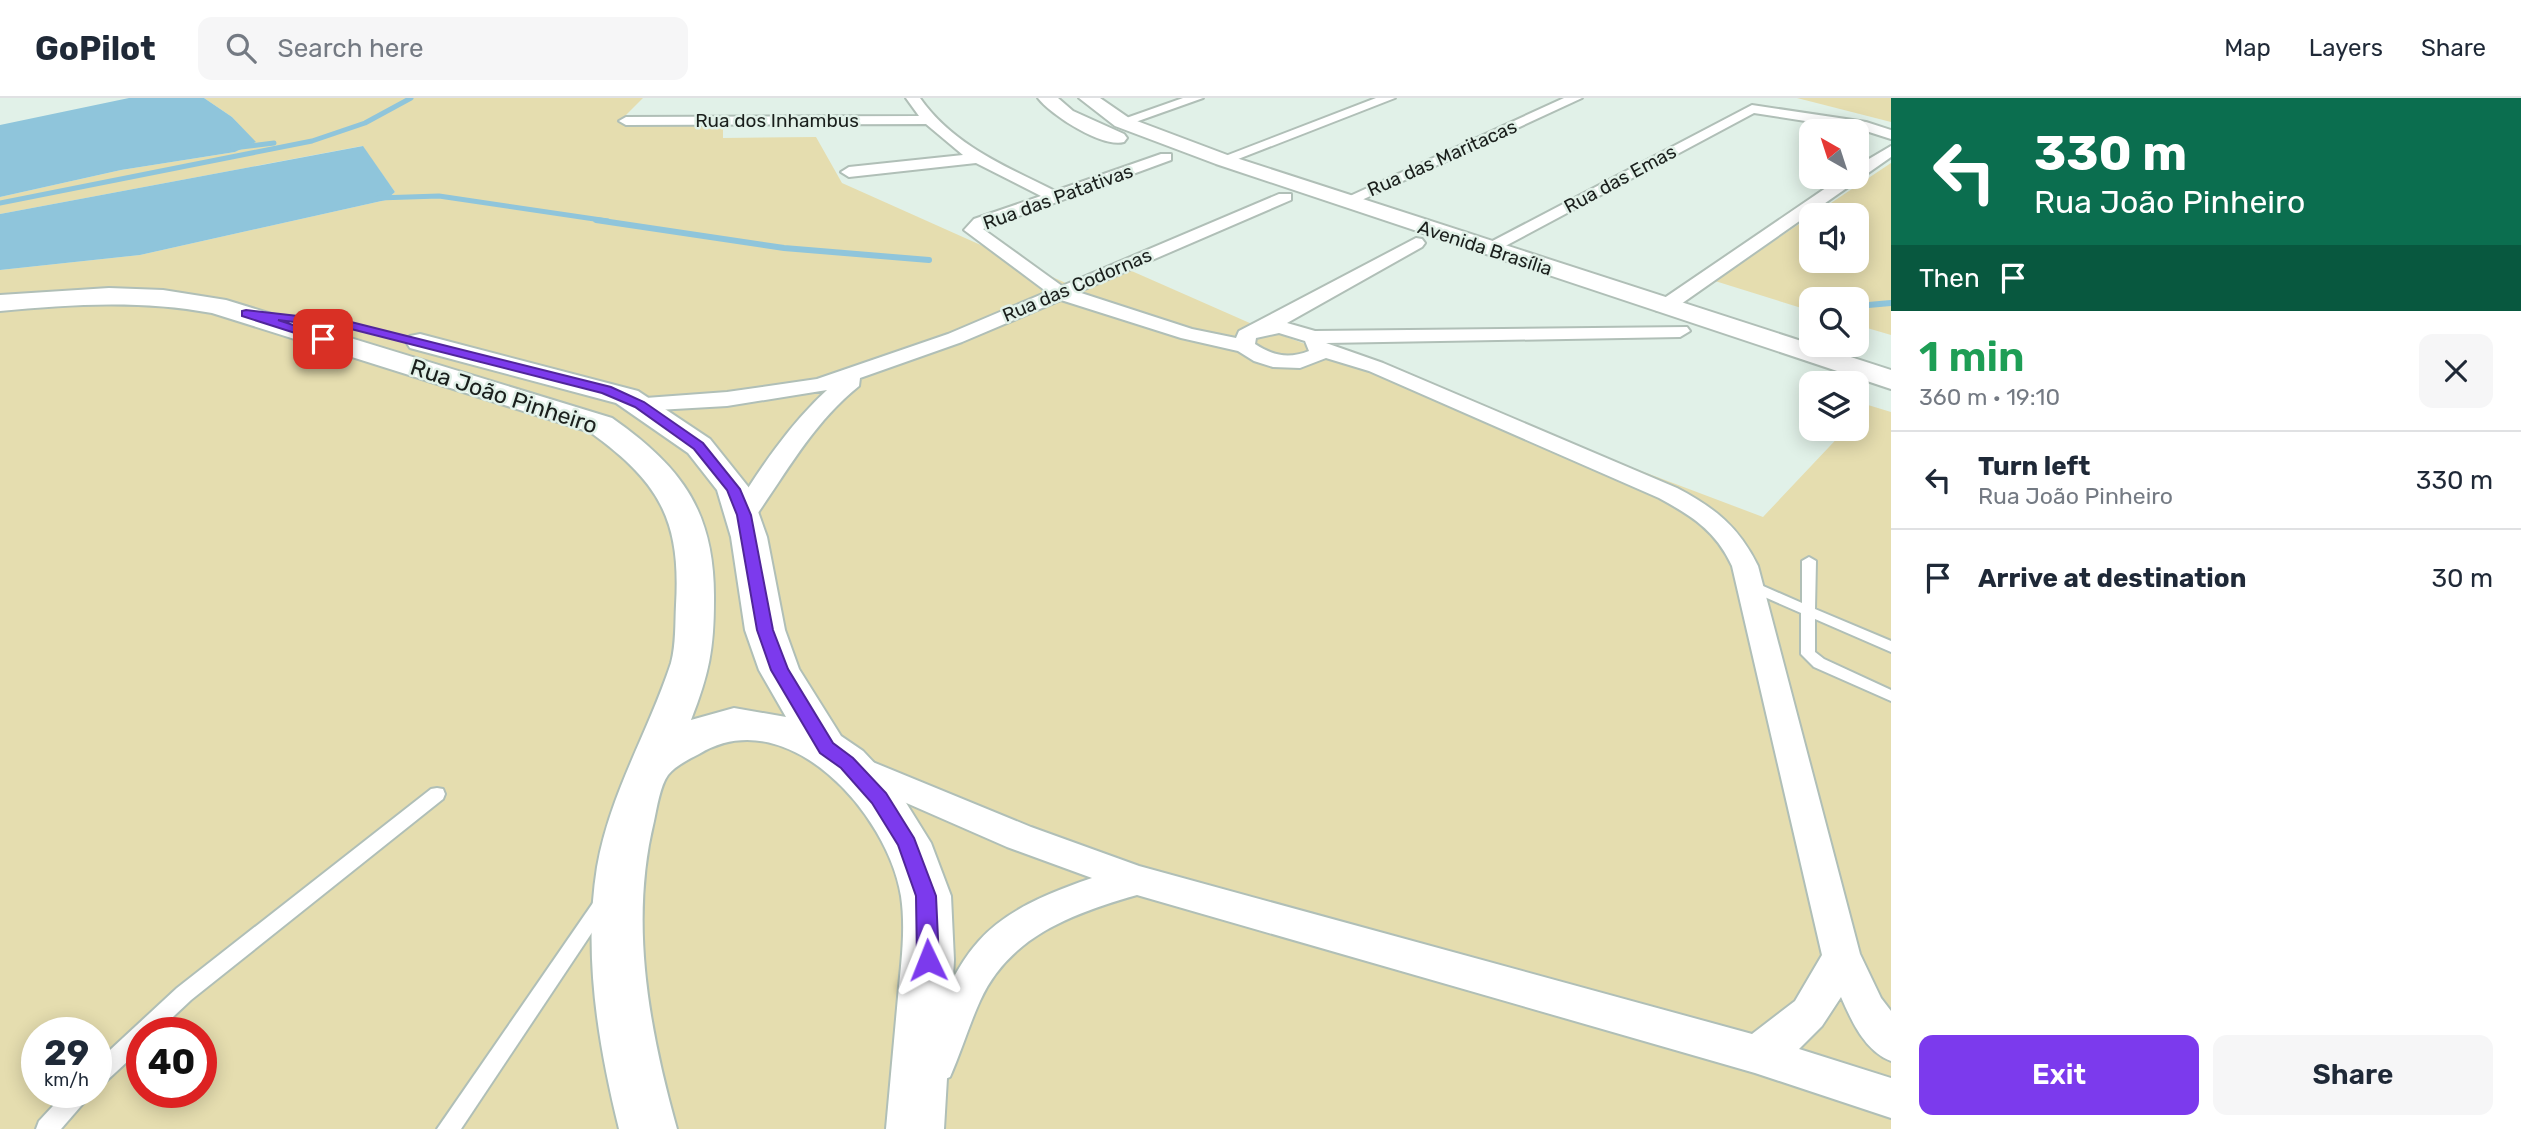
<!DOCTYPE html>
<html lang="en">
<head>
<meta charset="utf-8">
<style>
  :root { --surface:#fff; --page:#f6f6f7; --text:#1f2937; --muted:#747a83; --line:#e0e1e3; --accent:#7c3aed }
  body { margin:0; font-family:Rubik,sans-serif; background:var(--page); color:var(--text); height:100vh; display:flex; flex-direction:column; font-size:26px; white-space:nowrap }
  * { box-sizing:border-box; margin:0 }
  p { font-size:23px; color:var(--muted) }
  .icon { flex:none; width:38px; height:38px; fill:none; stroke:currentColor; stroke-width:2; stroke-linecap:round; stroke-linejoin:round }
  .map { position:relative; flex:1; overflow:hidden }
  .sheet { display:flex; flex-direction:column; background:var(--surface); width:630px }
  .sheet>* { flex:none }
  .top-card { background:#0b6e4f; color:#fff; overflow:hidden }
  .needle { width:46px; rotate:321deg }
  .controls { position:absolute; left:1799px; top:21px; display:grid; gap:14px }
  .controls a { display:grid; place-items:center; width:70px; height:70px; border-radius:14px; background:var(--surface); box-shadow:0 4px 18px #0003; font-size:35px }
  .speed { position:absolute; left:21px; top:919px; display:flex; gap:14px; font-size:35px; font-weight:700; text-align:center }
  .speed>* { display:grid; place-content:center; width:91px; height:91px; border-radius:50%; background:var(--surface); box-shadow:0 4px 18px #0003; line-height:1 }
  .speed small { font-size:18px; font-weight:400 }
  .speed .limit { border:10px solid #d22; background:#fff; color:#111 }
  .pin { position:absolute; display:grid; place-items:center; width:60px; height:60px; color:#fff; margin:-30px; border-radius:14px; box-shadow:0 4px 10px #0006 }
  .me { position:absolute; width:77px; margin:-38px; rotate:358deg; stroke-linejoin:round; filter:drop-shadow(0 0 5px #0008) }
  .turn { display:flex; align-items:center; gap:24px; height:147px; padding:0 28px; font-size:32px }
  .turn .icon { width:91px; height:91px; stroke-width:2.5 }
  .turn b { display:block; font-size:49px; line-height:60px }
  .then { display:flex; align-items:center; height:66px; padding:0 28px; background:#0003; gap:14px; font-size:26px }
  .round { display:grid; place-items:center; flex:none; width:74px; height:74px; border-radius:14px; background:var(--page) }
  .summary { display:flex; align-items:center; justify-content:space-between; height:119px; padding:0 28px }
  h1 { font-size:42px; font-weight:600; line-height:52px; color:#1e9e55 }
  .cta { display:flex; gap:14px; margin-top:auto; padding:14px 28px }
  .cta a { flex:1; height:80px; border-radius:14px; background:var(--accent); color:#fff; font-size:28px; font-weight:600; line-height:80px; text-align:center }
  .cta a+a { background:var(--page); color:var(--text) }
  ul { padding:0; list-style:none }
  li { display:flex; align-items:center; gap:21px; height:98px; padding:0 28px; border-top:2px solid var(--line) }
  li div { flex:1 }
  li b { display:block; font-size:26px }
  li em { font-style:normal }
  header { display:flex; align-items:center; gap:42px; box-sizing:border-box; height:98px; padding:0 35px; background:var(--surface); border-bottom:2px solid var(--line) }
  header strong { font-size:33px }
  nav { display:flex; gap:38px; margin-inline-start:auto; font-size:24px }
  .search { width:490px; height:63px; background:var(--page); display:flex; align-items:center; gap:18px; box-sizing:border-box; padding:0 24px; border-radius:14px; color:var(--muted); font-size:26px }
  main { display:flex; flex:1; min-height:0 }
  .map>svg:first-child { display:block }
  .green { fill:#e5ddaf; fill-rule:evenodd }
  .water { fill:#8fc5db }
  .lines { fill:none; stroke-linecap:round; stroke-linejoin:round }
  .stream-far1 { stroke:#8fc5db; stroke-width:5 }
  .stream { stroke:#8fc5db; stroke-width:6 }
  .lane-casing { stroke:#b0bfb7; stroke-width:4 }
  .street-casing { stroke:#b0bfb7; stroke-width:4 }
  .secondary-casing { stroke:#b0bfb7; stroke-width:4 }
  .lane { fill:#fff; fill-rule:evenodd }
  .street { fill:#fff; fill-rule:evenodd }
  .secondary { fill:#fff; fill-rule:evenodd }
  .route { fill:#7c3aed; stroke:#51269a; stroke-width:2 }
  .labels { text-anchor:middle; dominant-baseline:central; stroke-width:5; stroke-linejoin:round; paint-order:stroke }
  .far-street-label { font-size:19px; fill:#1a1f1c; stroke:#e1f1e8 }
  .street-label { font-size:23px; fill:#1a1f1c; stroke:#e1f1e8 }
</style>
</head>
<body>
<header>
<strong>GoPilot</strong>
<div class="search"><svg class="icon" aria-label="search" viewBox="0 0 24 24"><circle cx="10" cy="10" r="6"/><path d="M15 15l6 6"/></svg>Search here</div>
<nav><a>Map</a><a>Layers</a><a>Share</a></nav>
</header>
<main>
<div class="map">
<svg width="1891" height="1031" viewBox="0 0 1891 1031">
  <rect width="100%" height="100%" fill="#e1f1e8"/>
  <g class="green">
    <path d="M204,0H643L618,25L723,24V40L816,39L842,85L1068,186L1118,167L1252,226L1763,419L1846,331H1857V319L1868,307L1891,314V1031H0V172L140,157L386,102L395,94L362,48L0,116V99L121,72L235,54L255,44L232,19ZM37,934H96V994H37ZM142,934H201V994H142Z"/>
    <path d="M1797,0H1891V24Z"/>
    <path d="M1891,65V237L1857,227V201H1811V213L1715,183L1811,118V163H1857V117H1813Z"/>
  </g>
  <g class="water">
    <path d="M129,0H204L232,19L256,44L235,54L121,72L0,99V27Z"/>
    <path d="M363,48L395,94L386,102L140,157L0,172V116Z"/>
  </g>
  <g class="lines">
    <g class="stream-far1">
      <path d="M233,50L274,45"/>
      <path d="M378,100L439,98L608,123"/>
      <path d="M0,105L312,43L365,25L411,0"/>
    </g>
    <g class="stream">
      <path d="M596,122L784,150L929,162"/>
      <path d="M1857,208L1891,205"/>
    </g>
    <defs>
      <g id="lane">
        <path d="M1809,459L1816,463L1815,511L1891,543V554L1815,521V554L1824,561L1891,592V603L1814,569L1801,556V515L1744,490L1742,487L1749,483L1754,484L1802,505V463Z"/>
        <path d="M437,690L443,691L445,696L443,701L191,902L157,934H142V950L103,986L96,989V965L177,890L431,691Z"/>
        <path d="M601,799L607,802L610,807L607,812L461,1031H437L595,802Z"/>
        <path d="M66,994H90L87,1001L61,1031H36L39,1023Z"/>
      </g>
      <g id="street">
        <path d="M906,0H920C953,47 1005,68 1055,93L1161,56H1171V62L983,131L1062,188L1279,96H1291V102L1078,194L1192,231L1236,240L1239,233L1416,140L1422,141L1425,145L1422,149L1287,225L1315,233L1687,229L1690,233L1680,239L1326,245L1383,265L1677,390C1715,410 1739,429 1758,468L1860,856L1881,900L1891,913V963C1865,953 1852,924 1841,899L1822,928L1799,951L1891,980V1020L1755,975L1137,797C1074,815 1009,838 980,903C969,927 961,954 950,979L936,985L922,979L916,965C962,854 971,821 1092,780L1007,749L847,679L842,670L847,661L858,658L1031,729L1139,768L1752,936L1795,903L1822,857L1732,468C1716,433 1692,418 1659,400L1369,273L1326,260L1300,270L1273,269L1254,263L1238,253L1181,240L1061,202L962,244L860,280L859,288C812,326 787,374 753,422H735L731,417C759,372 788,328 827,292L727,308L640,313L632,311L629,306L632,301L727,294L817,281L948,236L1047,194L964,132L974,121L1041,98L976,65L849,79L841,74L849,69L963,57L926,26L626,27L619,23L626,19L919,18ZM1279,235L1305,243L1309,253C1289,261 1273,258 1255,246L1256,240Z"/>
        <path d="M1183,0H1203L1127,27L1115,24Z"/>
        <path d="M1376,0H1395L1228,65H1218L1215,62Z"/>
        <path d="M1564,0H1582L1353,106H1341L1339,103Z"/>
        <path d="M1752,7L1866,24L1891,32V41L1863,32L1754,15L1494,154L1488,155L1479,150Z"/>
        <path d="M1891,48V59L1671,213H1657L1654,209L1657,205L1842,79H1857V68Z"/>
      </g>
      <g id="secondary">
        <path d="M1038,0H1058L1073,13L1124,36L1127,40L1124,44C1102,50 1051,17 1038,0Z"/>
        <path d="M1079,0H1100L1129,20L1230,58L1891,272V291L1216,66L1115,28Z"/>
        <path d="M109,190L163,192L226,202L612,320C682,369 715,414 714,502C714,551 709,576 691,622L734,610L786,619L759,572L745,532L731,439L717,392L688,355L616,305L410,250L406,244L410,238L420,236L638,293L710,341L750,391L767,439L785,532L799,571L841,638L863,653L895,687L931,745L951,798L954,862L944,1031H886C890,987 894,943 898,899C901,867 906,831 901,798C888,716 787,602 699,656C689,661 675,668 668,677C660,688 657,709 654,723C629,825 649,931 677,1031H619C598,946 583,856 597,769C610,695 648,635 671,565C676,546 675,526 676,507C681,421 659,384 590,334L212,215C142,202 71,206 0,213V197Z"/>
      </g>
    </defs>
    <use href="#lane" class="lane-casing"/>
    <use href="#street" class="street-casing"/>
    <use href="#secondary" class="secondary-casing"/>
    <use href="#lane" class="lane"/>
    <use href="#street" class="street"/>
    <use href="#secondary" class="secondary"/>
  </g>
  <path class="route" d="M246,212L351,224L611,289L644,304L703,345L740,391L751,417L773,532L788,571L833,645L853,660L886,695L914,740L936,798L939,862L936,869L928,871L920,869L917,862L916,798L898,747L872,705L841,670L820,655L771,572L757,532L737,417L727,392L694,351L635,309L602,295L351,231L278,222L327,238L329,241L323,244L242,218V213Z"/>
  <g class="labels">
    <g class="far-street-label">
      <text x="777" y="22">Rua dos Inhambus</text>
      <text transform="translate(1442 60) rotate(-24)">Rua das Maritacas</text>
      <text transform="translate(1620 81) rotate(-28)">Rua das Emas</text>
      <text transform="translate(1058 99) rotate(-20)">Rua das Patativas</text>
      <text transform="translate(1485 150) rotate(18)">Avenida Brasília</text>
      <text transform="translate(1077 187) rotate(-23)">Rua das Codornas</text>
    </g>
    <g class="street-label">
      <text transform="translate(504 298) rotate(18)">Rua João Pinheiro</text>
    </g>
  </g>
</svg>
<div class="controls">
<a><svg class="needle" viewBox="-14 -14 28 28"><path d="M0-13l5 13h-10z" fill="#e53935"/><path d="M0 13l5-13h-10z" fill="#747a83"/></svg></a>
<a><svg class="icon" aria-label="sound" viewBox="0 0 24 24"><path d="M4 9h4l5-4v14l-5-4H4zM17 9q2 3 0 6"/></svg></a>
<a><svg class="icon" aria-label="search" viewBox="0 0 24 24"><circle cx="10" cy="10" r="6"/><path d="M15 15l6 6"/></svg></a>
<a><svg class="icon" aria-label="layers" viewBox="0 0 24 24"><path d="M12 4l9 5-9 5-9-5zM3 14l9 5 9-5"/></svg></a>
</div>
<div class="speed"><div>29<small>km/h</small></div><div class="limit">40</div></div>
<div class="pin" style="left:323px;top:241px;background:#d93025"><svg class="icon" aria-label="arrive" viewBox="0 0 24 24"><path d="M6 21V4h12l-3 4 3 4H6"/></svg></div>
<svg class="me" style="left:928px;top:862px" viewBox="-20 -20 40 40"><path d="M0-17L14 15 0 8-14 15z" fill="#7c3aed" stroke="#fff" stroke-width="4"/></svg>
</div>
<section class="sheet">
<div class="top-card">
<div class="turn"><svg class="icon" aria-label="left" viewBox="0 0 24 24"><path d="M17 20v-9H6M10 6l-5 5 5 5"/></svg><div><b>330 m</b>Rua João Pinheiro</div></div>
<div class="then">Then<svg class="icon" aria-label="arrive" viewBox="0 0 24 24"><path d="M6 21V4h12l-3 4 3 4H6"/></svg></div>
</div>
<div class="summary"><div><h1>1 min</h1><p>360 m · 19:10</p></div><a class="round"><svg class="icon" aria-label="close" viewBox="0 0 24 24"><path d="M6 6l12 12M18 6L6 18"/></svg></a></div>
<ul>
<li><svg class="icon" aria-label="left" viewBox="0 0 24 24"><path d="M17 20v-9H6M10 6l-5 5 5 5"/></svg><div><b>Turn left</b><p>Rua João Pinheiro</p></div><em>330 m</em></li>
<li><svg class="icon" aria-label="arrive" viewBox="0 0 24 24"><path d="M6 21V4h12l-3 4 3 4H6"/></svg><div><b>Arrive at destination</b></div><em>30 m</em></li>
</ul>
<div class="cta"><a>Exit</a><a>Share</a></div>
</section>
</main>
</body>
</html>
